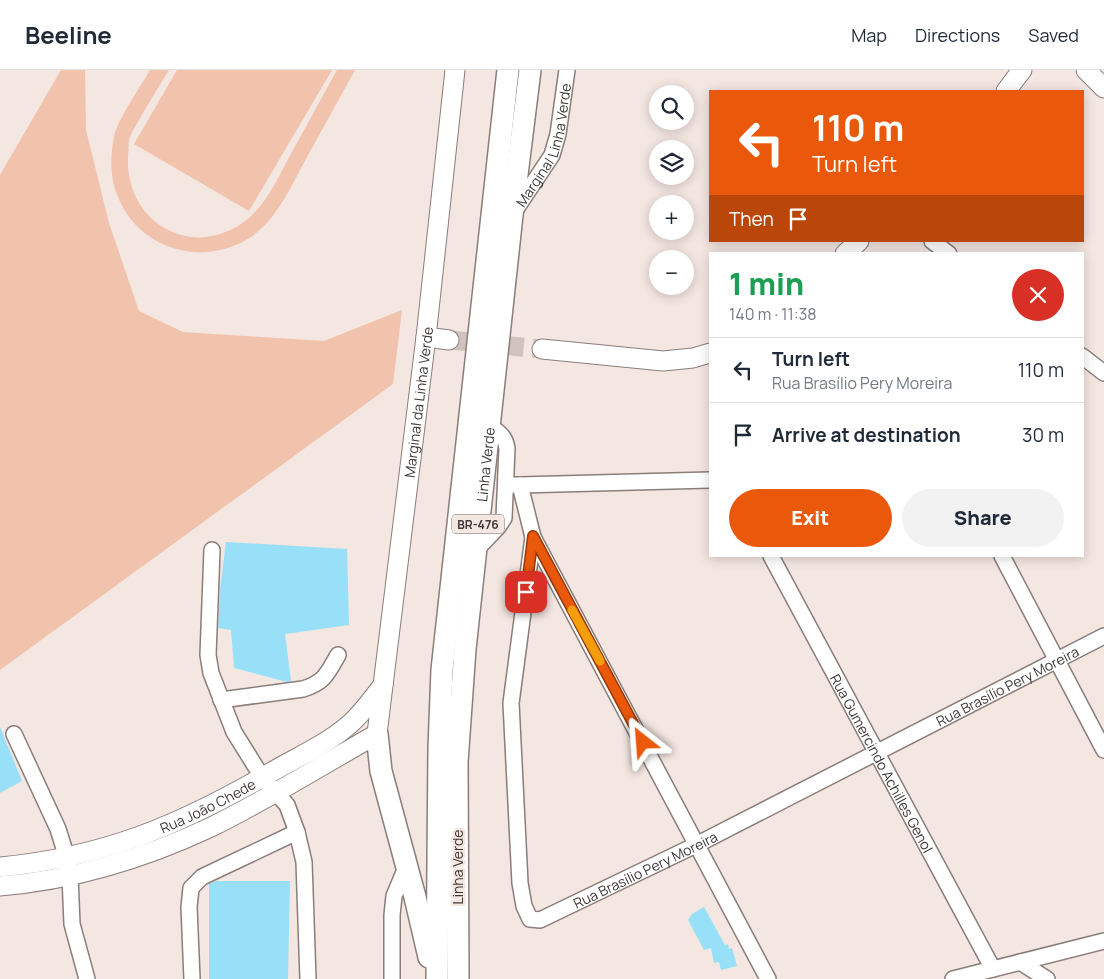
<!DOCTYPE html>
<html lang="en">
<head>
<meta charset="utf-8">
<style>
  :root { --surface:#fff; --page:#f2f2f3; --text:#1f2937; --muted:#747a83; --line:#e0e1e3; --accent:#ea580c }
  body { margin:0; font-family:Manrope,sans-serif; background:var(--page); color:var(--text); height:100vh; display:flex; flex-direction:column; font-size:19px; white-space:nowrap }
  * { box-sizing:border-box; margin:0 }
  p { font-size:16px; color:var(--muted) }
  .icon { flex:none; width:28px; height:28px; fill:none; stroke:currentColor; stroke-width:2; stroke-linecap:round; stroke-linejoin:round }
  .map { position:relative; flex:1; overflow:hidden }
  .side { position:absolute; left:709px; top:182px; width:375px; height:305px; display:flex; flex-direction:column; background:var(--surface); border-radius:0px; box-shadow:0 2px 12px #0003 }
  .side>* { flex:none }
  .banner { position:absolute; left:709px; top:20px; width:375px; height:152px; border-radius:0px; box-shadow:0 2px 12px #0003; background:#ea580c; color:#fff; overflow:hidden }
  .controls { position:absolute; left:649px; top:15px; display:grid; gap:10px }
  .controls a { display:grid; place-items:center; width:45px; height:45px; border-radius:50%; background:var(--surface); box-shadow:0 2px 12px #0003; font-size:25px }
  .pin { position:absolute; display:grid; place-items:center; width:42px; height:42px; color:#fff; margin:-21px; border-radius:10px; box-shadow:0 2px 8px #0006 }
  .me { position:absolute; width:55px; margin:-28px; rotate:332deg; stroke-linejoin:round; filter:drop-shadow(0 0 4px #0008) }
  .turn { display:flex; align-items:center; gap:18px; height:105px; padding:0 20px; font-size:22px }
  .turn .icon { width:65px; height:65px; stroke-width:2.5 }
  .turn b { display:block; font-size:35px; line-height:42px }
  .then { display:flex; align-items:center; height:48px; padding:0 20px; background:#0003; gap:10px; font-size:19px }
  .round { display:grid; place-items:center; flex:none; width:52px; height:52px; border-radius:26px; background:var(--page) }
  .headline { display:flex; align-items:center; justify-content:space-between; height:85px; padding:0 20px }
  h1 { font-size:30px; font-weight:800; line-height:38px; color:#1e9e55 }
  .cta { display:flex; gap:10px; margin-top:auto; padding:10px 20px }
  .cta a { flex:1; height:58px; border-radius:30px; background:var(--accent); color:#fff; font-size:20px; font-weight:800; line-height:58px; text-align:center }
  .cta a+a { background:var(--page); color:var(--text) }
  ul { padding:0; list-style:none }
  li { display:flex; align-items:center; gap:15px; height:65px; padding:0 20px; border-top:1px solid var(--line) }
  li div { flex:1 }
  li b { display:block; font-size:19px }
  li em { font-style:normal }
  header { display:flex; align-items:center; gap:30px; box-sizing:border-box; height:70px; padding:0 25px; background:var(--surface); border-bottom:1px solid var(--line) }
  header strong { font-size:24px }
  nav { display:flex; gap:28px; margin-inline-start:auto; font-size:18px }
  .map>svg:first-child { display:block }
  .green { fill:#f1c2ac }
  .building { fill:#97e0f8 }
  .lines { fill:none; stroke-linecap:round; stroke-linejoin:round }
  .major-tunnel { stroke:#d0c3bf; stroke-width:19; stroke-dasharray:19 9; stroke-linecap:butt }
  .minor-casing { stroke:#897e79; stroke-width:18 }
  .major-casing { stroke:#897e79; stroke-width:21 }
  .highway-casing { stroke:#897e79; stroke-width:24 }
  .minor { stroke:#fff; stroke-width:15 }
  .major { stroke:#fff; stroke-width:19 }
  .highway { stroke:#fff; stroke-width:21 }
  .route-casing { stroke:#983908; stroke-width:12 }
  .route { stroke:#ea580c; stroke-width:9 }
  .slow { stroke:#f59e0b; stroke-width:9 }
  .labels { text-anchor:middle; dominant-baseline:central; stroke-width:5; stroke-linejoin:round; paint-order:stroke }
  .shield { fill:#f4e6e1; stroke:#756d6a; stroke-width:1 }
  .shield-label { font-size:12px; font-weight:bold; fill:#3e3937 }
  .street-label { font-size:14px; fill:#3e3937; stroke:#f4e6e1 }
</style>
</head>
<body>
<header>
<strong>Beeline</strong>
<nav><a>Map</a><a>Directions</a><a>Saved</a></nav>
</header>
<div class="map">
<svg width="1104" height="909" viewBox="0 0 1104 909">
  <rect width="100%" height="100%" fill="#f4e6e1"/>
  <g class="green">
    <path d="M61,0H85L86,60L109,153L139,241L183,262L324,271L402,240L393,314L0,600V105Z"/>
    <path d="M150,0H169C160,14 152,28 143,43C139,51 132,60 129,70C128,74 129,80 128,85C124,149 186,190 241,154C266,138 279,105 293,80C308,53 322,27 337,0H355C339,29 323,58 307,87C292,114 278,148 251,167C204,198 139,180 118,127C110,109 110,86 114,67C117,50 141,16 150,0Z"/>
    <path d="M177,0H332L249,141L134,74Z"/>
  </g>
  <g class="building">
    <path d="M226,472L347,479L349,555L285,564L291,611L287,612L234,598L231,560L218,558L220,520Z"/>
    <path d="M0,657L22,711L0,723Z"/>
    <path d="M216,811H290L288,909H209V814Z"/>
    <path d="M704,837L725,875L728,874L729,879L732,878L737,896L721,900L719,892L714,893L711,878L704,880L688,850L692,844Z"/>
  </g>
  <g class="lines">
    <path class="major-tunnel" d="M449,270L542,279"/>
    <defs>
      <g id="minor">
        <path id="s1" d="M514,142L552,85L558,64L567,0"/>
        <path d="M932,171L949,184"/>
        <path d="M1082,286L1104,303"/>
        <path d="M507,415H520L533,467L768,909"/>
        <path d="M520,415L710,410"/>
        <path id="s2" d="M533,467L511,633L520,813L524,836L530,849L540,850L698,774L1104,566"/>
        <path d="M212,480L208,585L211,603L234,662L262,707L287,735L297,762L304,792L308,909"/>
        <path d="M476,480L498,457L504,448L507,378C505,366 499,362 489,356"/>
        <path id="s3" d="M771,486L993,899"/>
        <path d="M1002,486L1104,680"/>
        <path d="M221,630L303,619C325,612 327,604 338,585"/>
        <path d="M14,664L58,759L67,788L70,806L72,854L87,909"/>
        <path d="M1020,892L1047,909"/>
        <path d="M192,909L189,837L191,818L202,807L297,762"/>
        <path d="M392,909V845L394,826L407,795"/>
        <path d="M953,909L1104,871"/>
      </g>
      <g id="major">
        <path d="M1086,0L1104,18"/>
        <path d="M1006,21L1022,0"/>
        <path d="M845,184L859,171"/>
        <path d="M426,267L449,270"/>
        <path d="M542,279L663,291L693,288L710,283"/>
        <path id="s4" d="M0,797C105,787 180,755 270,703C297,687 328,674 351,653C363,642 373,628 383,615"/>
        <path id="s5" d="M0,816C74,810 145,788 211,757C268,729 322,695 377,664L426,267L455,0"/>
      </g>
      <g id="highway">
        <path d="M377,664L381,701L415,827L429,887"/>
        <path d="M437,909L439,678L442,600L508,0"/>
        <path id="s6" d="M458,909L457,692L465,579L512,145L530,0"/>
      </g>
    </defs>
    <use href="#minor" class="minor-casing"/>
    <use href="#major" class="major-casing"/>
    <use href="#highway" class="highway-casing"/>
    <use href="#minor" class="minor"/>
    <use href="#major" class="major"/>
    <use href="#highway" class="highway"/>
  </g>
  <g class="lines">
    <defs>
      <path id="route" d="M526,522L533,466L643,672"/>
    </defs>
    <use href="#route" class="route-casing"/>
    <use href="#route" class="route"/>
    <path class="slow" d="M572,540L600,591"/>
  </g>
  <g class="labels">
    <rect class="shield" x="452" y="444.5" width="52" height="19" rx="4"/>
    <g class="shield-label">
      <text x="478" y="454">BR-476</text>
    </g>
    <g class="street-label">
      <text stroke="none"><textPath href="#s1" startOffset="75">Marginal Linha Verde</textPath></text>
      <text stroke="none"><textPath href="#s5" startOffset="745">Marginal da Linha Verde</textPath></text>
      <text stroke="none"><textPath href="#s6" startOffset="516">Linha Verde</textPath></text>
      <text stroke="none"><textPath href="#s2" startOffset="918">Rua Brasílio Pery Moreira</textPath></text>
      <text stroke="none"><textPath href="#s3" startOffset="235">Rua Gumercindo Achilles Genol</textPath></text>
      <text stroke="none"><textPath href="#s4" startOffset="218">Rua João Chede</textPath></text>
      <text transform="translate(457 797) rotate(-90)">Linha Verde</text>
      <text stroke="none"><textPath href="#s2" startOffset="512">Rua Brasílio Pery Moreira</textPath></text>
    </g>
  </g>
</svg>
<div class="controls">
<a><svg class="icon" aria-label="search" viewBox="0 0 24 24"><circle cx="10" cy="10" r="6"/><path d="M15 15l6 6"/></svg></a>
<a><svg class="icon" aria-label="layers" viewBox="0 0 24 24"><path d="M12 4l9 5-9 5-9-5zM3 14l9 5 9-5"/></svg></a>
<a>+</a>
<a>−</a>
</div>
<div class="pin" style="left:526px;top:522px;background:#d93025"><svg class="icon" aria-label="arrive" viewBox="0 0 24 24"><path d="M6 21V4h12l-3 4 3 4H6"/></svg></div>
<svg class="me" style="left:643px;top:672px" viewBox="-20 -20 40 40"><path d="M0-17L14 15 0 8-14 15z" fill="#ea580c" stroke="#fff" stroke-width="4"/></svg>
<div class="banner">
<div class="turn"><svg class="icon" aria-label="left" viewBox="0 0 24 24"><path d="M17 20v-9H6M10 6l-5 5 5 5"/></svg><div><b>110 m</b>Turn left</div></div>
<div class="then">Then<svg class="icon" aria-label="arrive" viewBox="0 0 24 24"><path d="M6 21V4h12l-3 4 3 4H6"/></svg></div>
</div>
<section class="side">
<div class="headline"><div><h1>1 min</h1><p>140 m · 11:38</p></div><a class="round" style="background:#d93025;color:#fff"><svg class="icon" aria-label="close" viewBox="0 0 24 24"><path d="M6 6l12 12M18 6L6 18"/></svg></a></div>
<ul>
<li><svg class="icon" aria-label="left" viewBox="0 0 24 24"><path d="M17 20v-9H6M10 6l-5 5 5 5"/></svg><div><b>Turn left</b><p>Rua Brasílio Pery Moreira</p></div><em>110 m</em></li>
<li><svg class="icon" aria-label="arrive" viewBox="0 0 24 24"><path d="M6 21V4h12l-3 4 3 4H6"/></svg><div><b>Arrive at destination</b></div><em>30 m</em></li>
</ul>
<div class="cta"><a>Exit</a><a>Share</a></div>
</section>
</div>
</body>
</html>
